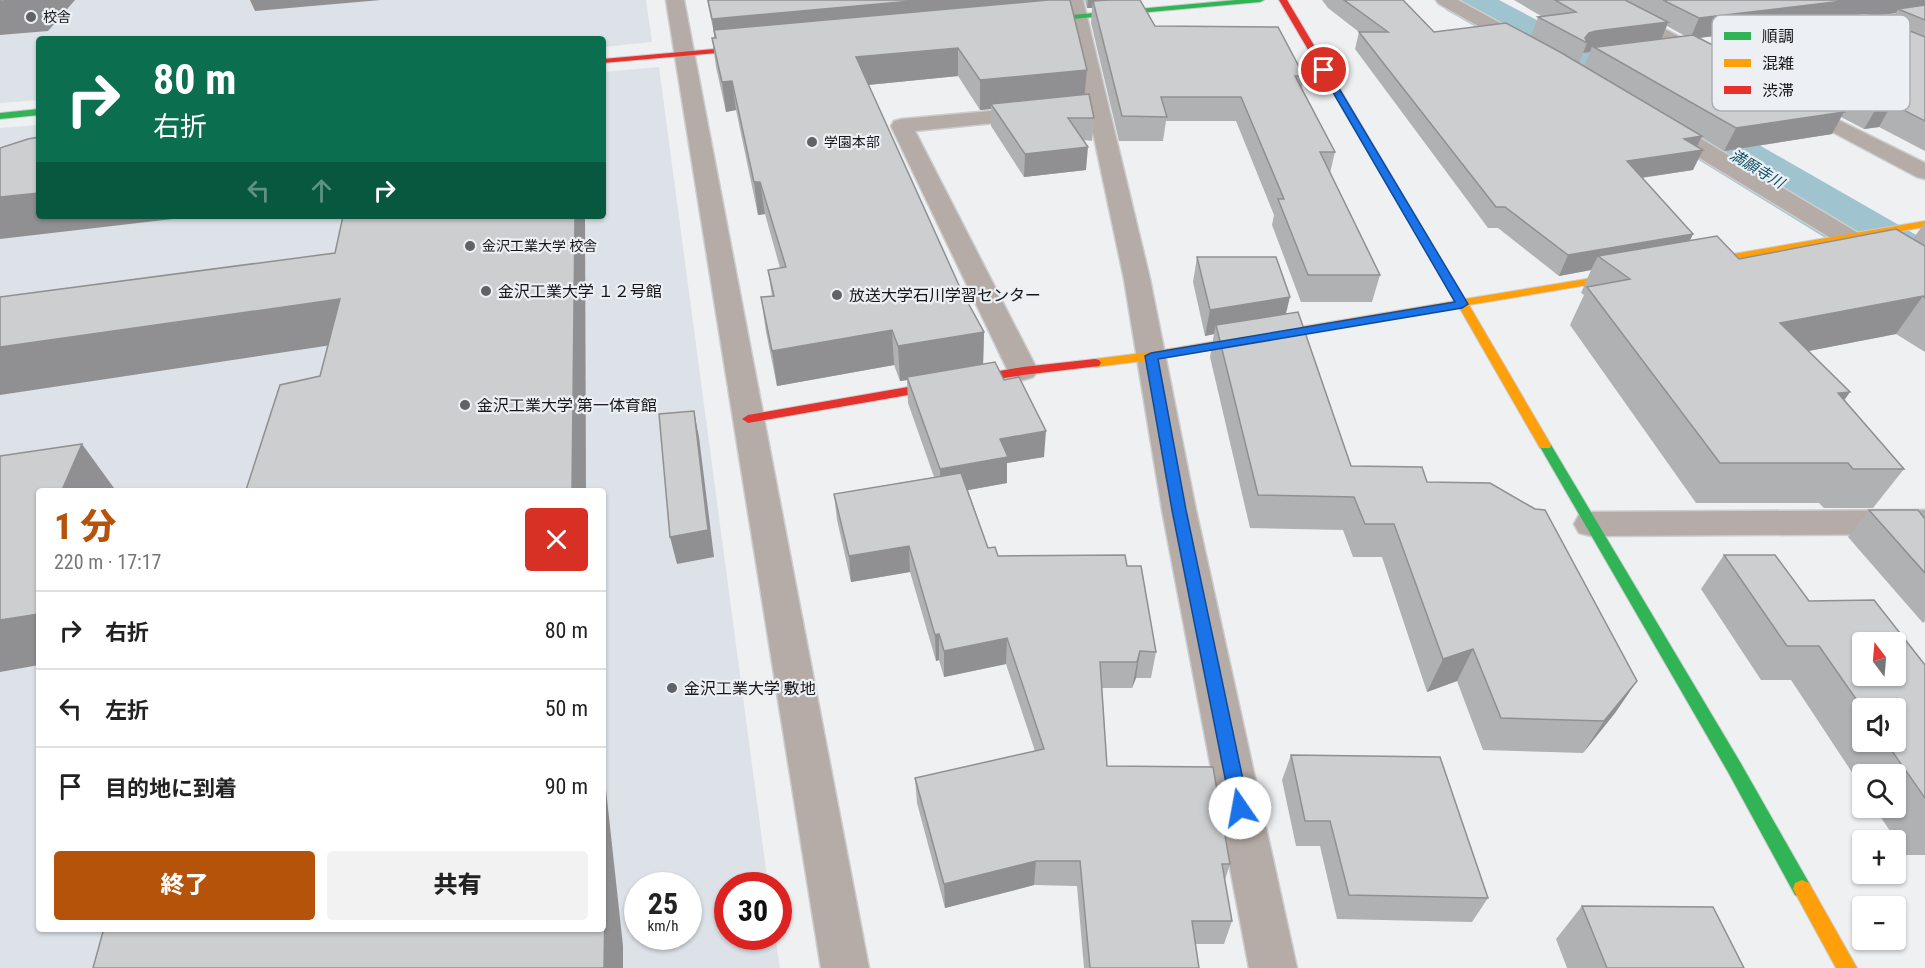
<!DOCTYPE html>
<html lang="ja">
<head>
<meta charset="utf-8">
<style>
  :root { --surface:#fff; --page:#f2f2f2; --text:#222; --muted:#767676; --line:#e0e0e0; --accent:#b45309 }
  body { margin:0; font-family:"Roboto Condensed","Noto Sans JP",sans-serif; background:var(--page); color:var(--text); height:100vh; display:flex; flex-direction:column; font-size:22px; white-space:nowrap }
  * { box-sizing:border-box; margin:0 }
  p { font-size:20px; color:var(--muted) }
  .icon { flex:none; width:33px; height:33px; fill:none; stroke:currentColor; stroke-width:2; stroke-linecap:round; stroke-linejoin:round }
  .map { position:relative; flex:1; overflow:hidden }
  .drawer { position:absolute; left:36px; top:488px; width:570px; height:444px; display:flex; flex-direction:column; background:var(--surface); border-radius:6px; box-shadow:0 2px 4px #0004 }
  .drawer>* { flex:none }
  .hud { position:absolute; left:36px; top:36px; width:570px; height:183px; border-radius:6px; box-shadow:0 2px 4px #0004; background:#0b6e4f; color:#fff; overflow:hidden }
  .needle { width:39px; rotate:344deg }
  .fabs { position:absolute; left:1852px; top:632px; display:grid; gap:12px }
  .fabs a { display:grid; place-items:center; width:54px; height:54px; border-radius:6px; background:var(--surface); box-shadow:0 2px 4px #0004; font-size:30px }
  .speed { position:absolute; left:624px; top:872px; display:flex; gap:12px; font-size:30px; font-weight:700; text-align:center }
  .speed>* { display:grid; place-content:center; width:78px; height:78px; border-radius:50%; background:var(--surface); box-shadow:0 2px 4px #0004; line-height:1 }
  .speed small { font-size:15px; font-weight:400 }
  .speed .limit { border:9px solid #d22; background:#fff; color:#111 }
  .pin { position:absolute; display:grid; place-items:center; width:51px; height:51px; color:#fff; margin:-26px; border:3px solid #fff; border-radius:50%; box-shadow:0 2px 6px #0007 }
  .me { position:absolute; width:66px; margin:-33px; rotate:348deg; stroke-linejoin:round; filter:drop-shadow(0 0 4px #0008) }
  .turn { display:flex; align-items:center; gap:21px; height:126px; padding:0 18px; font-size:27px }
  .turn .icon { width:78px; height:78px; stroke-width:2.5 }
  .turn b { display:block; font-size:42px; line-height:51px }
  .lanes { display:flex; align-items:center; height:57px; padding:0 18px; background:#0003; justify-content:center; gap:30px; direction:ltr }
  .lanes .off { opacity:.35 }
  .round { display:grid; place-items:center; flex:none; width:63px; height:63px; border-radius:6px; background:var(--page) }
  .headline { display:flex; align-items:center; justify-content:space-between; height:102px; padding:0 18px }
  h1 { font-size:36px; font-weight:800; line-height:45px; color:var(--accent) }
  .action { display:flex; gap:12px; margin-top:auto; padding:12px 18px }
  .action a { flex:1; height:69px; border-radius:6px; background:var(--accent); color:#fff; font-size:24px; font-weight:800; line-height:69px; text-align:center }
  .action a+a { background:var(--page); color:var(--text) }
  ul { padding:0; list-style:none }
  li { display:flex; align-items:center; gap:18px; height:78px; padding:0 18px; border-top:2px solid var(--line) }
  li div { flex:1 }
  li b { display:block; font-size:22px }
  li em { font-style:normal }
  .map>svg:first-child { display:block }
  .built { fill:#dce2e7; fill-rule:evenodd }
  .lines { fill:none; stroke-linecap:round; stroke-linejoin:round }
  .river { fill:#a0c3d0; fill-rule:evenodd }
  .street-casing { stroke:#cccdce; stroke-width:3 }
  .fast-casing { stroke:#cccdce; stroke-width:2 }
  .slow-casing { stroke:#cccdce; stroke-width:2 }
  .jam-casing { stroke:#cccdce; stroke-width:2 }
  .street { fill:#b5aba7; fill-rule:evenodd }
  .fast { fill:#30b455; fill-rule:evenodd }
  .slow { fill:#ff9f0a; fill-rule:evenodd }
  .jam { fill:#e5322d; fill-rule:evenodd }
  .wall { fill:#b0b1b3; fill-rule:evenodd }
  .shaded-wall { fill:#909092 }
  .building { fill:#cdced0; stroke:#909092; stroke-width:1.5; fill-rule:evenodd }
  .route { fill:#1a73e8; stroke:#114b97; stroke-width:1.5 }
  .poi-dot { fill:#616264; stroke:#ecf0f4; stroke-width:2 }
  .labels { text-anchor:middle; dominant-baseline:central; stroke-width:4.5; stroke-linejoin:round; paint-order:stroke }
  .far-poi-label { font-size:14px; fill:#151618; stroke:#ecf0f4; text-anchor:start }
  .far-water-label { font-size:15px; font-style:italic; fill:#0c5064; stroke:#ecf0f4 }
  .poi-label { font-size:16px; fill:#151618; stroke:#ecf0f4; text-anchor:start }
  .key { fill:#ecf0f4; stroke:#acafb2; stroke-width:1.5 }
  .key-label { font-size:16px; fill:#151618 }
</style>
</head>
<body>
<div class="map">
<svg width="1925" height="968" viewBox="0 0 1925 968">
  <rect width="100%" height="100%" fill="#eef0f2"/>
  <g class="built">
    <path d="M0,0H646L652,42L603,47V39H39V100L0,103Z"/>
    <path d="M659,67L768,885H728V936H775L780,968H0V128L39,125V216H603V72ZM39,490H603V928H39ZM638,885H688V936H638Z"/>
  </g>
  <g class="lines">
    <path class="river" d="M1439,0H1499L1597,52L1925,240V290L1900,284L1559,74L1446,10Z"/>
    <defs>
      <g id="street">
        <path d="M666,0H684L869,968H821Z"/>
        <path d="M1065,0H1083L1150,279L1196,510L1297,968H1249L1162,510L1124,279Z"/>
        <path d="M1436,0H1458L1537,43L1540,47L1537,51H1523L1439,4Z"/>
        <path d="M1588,0H1610L1714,55L1717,59L1714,63H1700L1591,4Z"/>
        <path d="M1925,11V21L1841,33L1834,31L1832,27L1834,23L1841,21Z"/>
        <path d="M1798,100L1925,163V179L1917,177L1791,110L1787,106L1791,102Z"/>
        <path d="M1034,107L1042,108L1045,113L1042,118L915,131L1038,371L1033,377L1023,380L1013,377L1008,371L891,126L894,121L902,119Z"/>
        <path d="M1665,120L1673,122L1925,273V292L1916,290L1657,132L1654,127L1657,122Z"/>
        <path d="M1925,510V534L1591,536L1579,533L1574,524L1579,515L1591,512Z"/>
      </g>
      <g id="fast">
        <path d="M1236,0H1264L1260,2L1028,23L1024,21L1028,19Z"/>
        <path d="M39,109V115L0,119V113Z"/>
        <path d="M1545,441L1551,445L1740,762L1809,883L1811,889L1809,895L1802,898L1795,895L1728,772L1539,445Z"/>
      </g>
      <g id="slow">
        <path d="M1925,221V227L1692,267L1687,264L1692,261Z"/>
        <path d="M1423,234L1428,237L1465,299L1629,272L1634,275L1629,278L1469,305L1551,445L1550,448H1540L1459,307L1151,360L1095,367L1089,363L1095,359L1151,352L1455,301L1418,237Z"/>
        <path d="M1802,880L1809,883L1857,968H1836L1793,889L1795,883Z"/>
      </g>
      <g id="jam">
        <path d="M1279,0H1287L1428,237L1427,239L1423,240L1418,237Z"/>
        <path d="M759,45L763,47L762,49L603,63V59Z"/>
        <path d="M1095,359L1099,360L1101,363L1099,366L1023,375L748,423L742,419L748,415L1023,367Z"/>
      </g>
    </defs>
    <use href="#street" class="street-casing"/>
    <use href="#fast" class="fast-casing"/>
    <use href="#slow" class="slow-casing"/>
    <use href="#jam" class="jam-casing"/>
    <use href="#street" class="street"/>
    <use href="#fast" class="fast"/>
    <use href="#slow" class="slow"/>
    <use href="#jam" class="jam"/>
  </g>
  <g class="wall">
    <path d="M707,0H1070L1085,95L1094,118L1092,141L1083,140L1086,170L1024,177L991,126V109L980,110L958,76L868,85L962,292L984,332L983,364L1044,457L1007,463V483L968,490L988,548L998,556L1127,566L1156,652L1151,678H1136L1132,688H1102L1107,766L1230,864L1225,880L1232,921L1224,944H1195L1199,968H1084L1077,886L1034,885L945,908L917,803L915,778L1035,751L1006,664L944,677L939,660L936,661L910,572L851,582L837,520L834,494L934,477L908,403L907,380L900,381L894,365L777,386L766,332L761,297L772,296L768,270L780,268L765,214L758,215L736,110L726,112L716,67L712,38H715Z"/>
    <path d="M1085,0H1140L1155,26L1304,76L1302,88L1335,152L1330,173L1380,275L1372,302H1301L1272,225L1274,215L1236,121H1166L1163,141H1119L1091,23L1092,8H1087Z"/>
    <path d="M1322,0H1403L1434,32L1531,36L1538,17L1541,16L1514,0H1925V151L1879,127L1864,129L1841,117L1832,134L1724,151L1702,137L1697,147L1693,170L1642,178L1693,234L1690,240L1739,259L1913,239L1925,222V352L1896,334L1808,351L1844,400L1904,469L1873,508H1824L1819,503H1696L1570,325L1584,295L1581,293L1591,270L1559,276L1498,228H1488L1355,49L1359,32L1328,8ZM1896,13L1890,23L1873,16ZM1667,26L1685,36L1661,39ZM1722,35L1717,47L1699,38ZM1590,52L1584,66L1579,64L1583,53Z"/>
    <path d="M1197,257L1286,314L1351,466L1427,482L1637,681L1615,713L1583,753L1483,750L1457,681L1427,692L1382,557H1353L1343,530L1250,528L1210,357L1214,334L1205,336L1193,282Z"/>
    <path d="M1869,510L1925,519V621L1923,623L1848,537Z"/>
    <path d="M1724,555L1925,665V855H1906L1874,807H1896V774H1863V789L1791,680H1761L1701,589ZM1863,708L1896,741H1863Z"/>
    <path d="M1291,755L1488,898L1472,922L1337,919L1320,846H1296L1282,780Z"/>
    <path d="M1582,906L1744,968H1567L1556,939Z"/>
  </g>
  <g class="shaded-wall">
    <path d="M22,0H75L48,31L0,35V2Z"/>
    <path d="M250,0H381L255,11Z"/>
    <path d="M923,0H1066L715,42L712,19Z"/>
    <path d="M1088,0H1129L1093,1L1092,8H1087Z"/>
    <path d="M1851,0H1925V9H1898L1896,13L1730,34L1724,31L1722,35L1690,39L1699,18Z"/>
    <path d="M1668,22L1660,43L1600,50L1592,46L1590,52L1583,53L1587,43L1585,38L1589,33L1596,31Z"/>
    <path d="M958,48V76L857,86L856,57Z"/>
    <path d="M1087,70L1084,100L991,104V109L980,110V80Z"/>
    <path d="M732,81L736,110L726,112L722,82Z"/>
    <path d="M1892,104L1879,127L1864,129L1877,107Z"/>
    <path d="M1844,112L1832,134L1724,151L1736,128Z"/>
    <path d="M1702,136L1695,151L1703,150L1693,170L1618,181L1627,161L1684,139Z"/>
    <path d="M1088,147L1086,170L1024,177L1025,154Z"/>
    <path d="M754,182H760L765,214L758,215Z"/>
    <path d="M39,193V216H189L190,217L0,239V197Z"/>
    <path d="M575,216H585L586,490H572Z"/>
    <path d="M1693,234L1683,255L1598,256L1591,270L1559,276L1568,255Z"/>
    <path d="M1923,296L1896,334L1757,361L1780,323Z"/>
    <path d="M1290,297L1284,322L1216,325L1214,334L1205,336L1210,310Z"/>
    <path d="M340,299L358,341L0,395V347Z"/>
    <path d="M892,330L894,365L777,386L772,351Z"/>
    <path d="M984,332L983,367L907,377V380L900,381L898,346Z"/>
    <path d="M1850,392L1823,431L1838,393Z"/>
    <path d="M694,411L699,437L714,557L677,564L670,537Z"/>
    <path d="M1046,431L1044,457L1007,463V483L941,495L940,469L1000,439Z"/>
    <path d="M82,444L114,488L113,490H62Z"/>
    <path d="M909,546L910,572L851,582L849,556Z"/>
    <path d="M39,614V665L0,672V620Z"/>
    <path d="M939,634V660L936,661L935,635Z"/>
    <path d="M1007,638L1006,664L944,677V651Z"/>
    <path d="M1473,649L1457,681L1427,692L1443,659Z"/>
    <path d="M1140,651L1136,678L1132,688L1137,662Z"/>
    <path d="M1637,681L1615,713L1583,753L1604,721Z"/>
    <path d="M603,762L623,946V968H604Z"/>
    <path d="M1036,861L1034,885L945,908L944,884Z"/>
  </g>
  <g class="building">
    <path d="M0,0H22L0,2Z"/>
    <path d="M708,0H923L712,19Z"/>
    <path d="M1048,0H1070L1087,70L980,80L958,48L856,57L962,292L984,332L898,346L892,330L772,351L761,297L774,296L768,270L786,267L760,182H754L732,81L722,82L712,38H716L714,30Z"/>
    <path d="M1109,0H1140L1155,26L1278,27L1304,76H1295L1335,152H1320L1380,275H1308L1278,199H1284L1241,97H1161L1167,117L1122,116L1093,1Z"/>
    <path d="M1344,0H1403L1434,32L1506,23L1560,52L1702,136L1684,139L1703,150L1627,161L1693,234L1568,255L1505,207H1496L1359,32H1388Z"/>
    <path d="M1555,0H1625L1668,22L1596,31L1589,33L1585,38L1587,43L1538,17L1576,12Z"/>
    <path d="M1663,0H1851L1699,18Z"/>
    <path d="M1925,5V20L1898,9Z"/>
    <path d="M1866,13L1925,37V121L1892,104L1877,107L1724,31Z"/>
    <path d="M1693,35L1844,112L1736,128L1592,46L1597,47Z"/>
    <path d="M1089,94L1094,118H1068L1088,147L1025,154L991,104Z"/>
    <path d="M39,137V193L0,197V148L28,139Z"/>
    <path d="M343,216H575L572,490H246L280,385L320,376L340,299L0,347V297L335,253Z"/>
    <path d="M1896,229L1925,246V298L1923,296L1780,323L1850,392L1838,393L1904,469H1853L1848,463H1720L1587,287L1630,279L1598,256L1717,236L1739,259Z"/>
    <path d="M1197,257H1276L1290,297L1210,310Z"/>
    <path d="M1298,312L1351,466L1422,467L1427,482L1490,483L1535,509L1545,510L1637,681L1604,721L1501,718L1473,649L1443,659L1394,524H1365L1354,497L1258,495L1216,325Z"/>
    <path d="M995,362L1004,380L1019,377L1046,431L1000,439L1008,457L940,469L907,377Z"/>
    <path d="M694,411L708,530L670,537L659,414Z"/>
    <path d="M82,444L62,490H39V614L0,620V456Z"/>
    <path d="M961,473L988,548L995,547L998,556L1125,555L1127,566H1141L1156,652L1140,651L1137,662H1100L1107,766L1213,767L1230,864H1222L1232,921H1192L1199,968H1090L1080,861H1036L944,884L915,778L1044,749L1007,638L944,651L939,634L935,635L909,546L849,556L834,494Z"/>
    <path d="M1869,510H1918L1925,519V573Z"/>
    <path d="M1724,555H1775L1809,601L1874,600L1925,665V798L1885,741H1896V708H1863V709L1819,646H1787ZM1863,642H1896V675H1863Z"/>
    <path d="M1291,755L1440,757L1488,898L1349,895L1330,821H1305Z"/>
    <path d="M603,885L605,907L604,968H93L104,928H603Z"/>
    <path d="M1582,906L1713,907L1744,968H1607Z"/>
  </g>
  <path class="route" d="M1324,68L1328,70L1468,304L1462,308L1158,359L1186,510L1249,808L1246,813L1240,816L1234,813L1231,808L1172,510L1145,356L1151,353L1455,302L1320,70Z"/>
  <g class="poi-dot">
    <circle cx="31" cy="17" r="6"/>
    <circle cx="812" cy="142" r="6"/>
    <circle cx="470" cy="246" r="6"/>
    <circle cx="486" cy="291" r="6"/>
    <circle cx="837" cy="295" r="6"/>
    <circle cx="465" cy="405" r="6"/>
    <circle cx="672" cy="688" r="6"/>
  </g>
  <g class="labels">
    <g class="far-poi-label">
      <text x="43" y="17">校舎</text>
      <text x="824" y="142">学園本部</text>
      <text x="482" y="246">金沢工業大学 校舎</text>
    </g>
    <g class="far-water-label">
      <text transform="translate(1757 169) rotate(31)">満願寺川</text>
    </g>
    <g class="poi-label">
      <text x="498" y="291">金沢工業大学 １２号館</text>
      <text x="849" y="295">放送大学石川学習センター</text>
      <text x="477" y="405">金沢工業大学 第一体育館</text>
      <text x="684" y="688">金沢工業大学 敷地</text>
    </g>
  </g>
  <rect x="1712" y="15" width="198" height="96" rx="9" class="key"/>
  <rect x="1724" y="32" width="27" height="8" fill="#30b455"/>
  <rect x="1724" y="59" width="27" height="8" fill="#ff9f0a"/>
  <rect x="1724" y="86" width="27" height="8" fill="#e5322d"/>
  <g class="key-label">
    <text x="1762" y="42">順調</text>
    <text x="1762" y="69">混雑</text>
    <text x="1762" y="96">渋滞</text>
  </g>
</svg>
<div class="fabs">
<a><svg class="needle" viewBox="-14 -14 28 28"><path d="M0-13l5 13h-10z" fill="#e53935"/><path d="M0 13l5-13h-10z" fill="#767676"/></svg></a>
<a><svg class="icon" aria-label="sound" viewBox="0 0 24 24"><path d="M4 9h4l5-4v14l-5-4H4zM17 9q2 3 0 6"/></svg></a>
<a><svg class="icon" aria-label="search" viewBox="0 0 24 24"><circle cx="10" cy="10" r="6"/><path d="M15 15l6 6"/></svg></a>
<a>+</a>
<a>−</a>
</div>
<div class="speed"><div>25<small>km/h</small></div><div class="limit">30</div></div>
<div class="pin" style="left:1324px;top:70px;background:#d93025"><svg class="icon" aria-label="arrive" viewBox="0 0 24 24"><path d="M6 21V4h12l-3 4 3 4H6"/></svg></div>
<svg class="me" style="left:1240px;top:808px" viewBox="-20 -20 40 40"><circle r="19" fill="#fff"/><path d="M0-13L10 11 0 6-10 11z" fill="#1a73e8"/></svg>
<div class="hud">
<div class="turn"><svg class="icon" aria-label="right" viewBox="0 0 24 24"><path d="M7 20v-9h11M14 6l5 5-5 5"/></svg><div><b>80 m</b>右折</div></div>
<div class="lanes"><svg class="icon off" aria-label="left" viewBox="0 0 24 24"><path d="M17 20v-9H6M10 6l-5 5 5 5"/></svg><svg class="icon off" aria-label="ahead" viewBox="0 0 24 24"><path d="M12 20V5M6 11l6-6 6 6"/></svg><svg class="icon" aria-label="right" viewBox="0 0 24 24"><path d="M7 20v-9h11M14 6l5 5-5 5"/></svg></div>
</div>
<section class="drawer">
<div class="headline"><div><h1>1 分</h1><p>220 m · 17:17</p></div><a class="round" style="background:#d93025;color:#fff"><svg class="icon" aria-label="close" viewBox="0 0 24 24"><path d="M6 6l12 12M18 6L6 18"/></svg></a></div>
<ul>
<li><svg class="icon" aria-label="right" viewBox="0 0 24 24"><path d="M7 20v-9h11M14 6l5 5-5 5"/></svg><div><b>右折</b></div><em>80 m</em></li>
<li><svg class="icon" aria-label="left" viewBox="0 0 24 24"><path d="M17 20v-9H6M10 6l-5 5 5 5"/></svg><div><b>左折</b></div><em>50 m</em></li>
<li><svg class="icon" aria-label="arrive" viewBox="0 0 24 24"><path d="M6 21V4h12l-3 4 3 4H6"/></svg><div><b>目的地に到着</b></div><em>90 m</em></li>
</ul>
<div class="action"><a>終了</a><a>共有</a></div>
</section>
</div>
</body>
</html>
